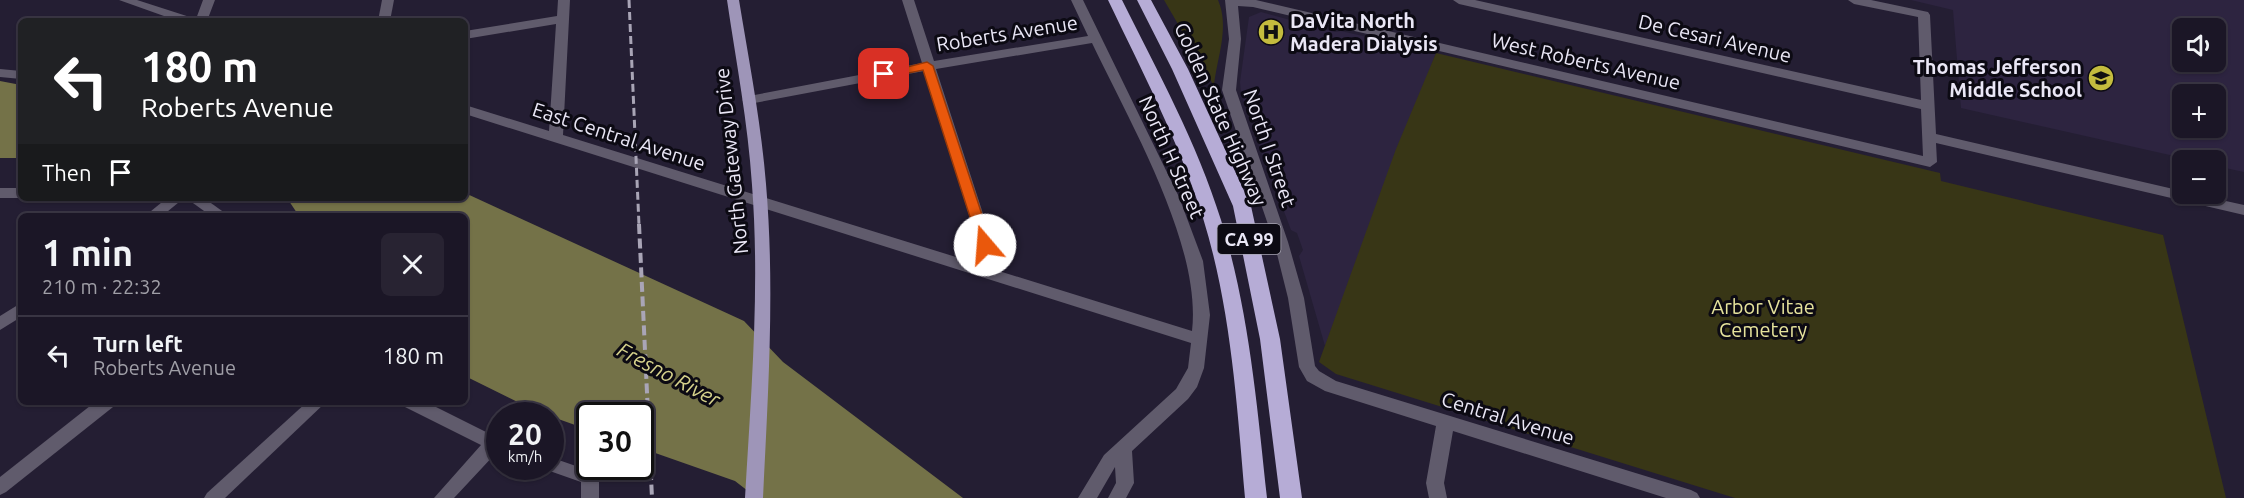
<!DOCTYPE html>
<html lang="en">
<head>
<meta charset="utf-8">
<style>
  :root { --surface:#1b1626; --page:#282332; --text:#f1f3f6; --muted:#a09fa7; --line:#393543 }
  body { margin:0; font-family:Ubuntu,sans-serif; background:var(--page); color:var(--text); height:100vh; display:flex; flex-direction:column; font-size:22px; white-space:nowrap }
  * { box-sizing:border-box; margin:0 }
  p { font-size:20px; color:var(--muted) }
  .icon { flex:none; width:33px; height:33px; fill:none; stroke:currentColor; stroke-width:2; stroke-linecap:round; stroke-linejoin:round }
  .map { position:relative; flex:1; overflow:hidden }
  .sheet { position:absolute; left:18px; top:213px; width:450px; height:192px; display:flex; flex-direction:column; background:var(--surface); border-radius:9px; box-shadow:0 2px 4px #0004,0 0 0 2px var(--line) }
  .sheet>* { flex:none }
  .banner { position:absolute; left:18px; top:18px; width:450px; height:183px; border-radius:9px; box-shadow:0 2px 4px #0004,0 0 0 2px var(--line); background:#202124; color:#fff; overflow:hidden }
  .buttons { position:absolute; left:2172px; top:18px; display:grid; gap:12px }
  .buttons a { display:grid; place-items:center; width:54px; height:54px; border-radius:9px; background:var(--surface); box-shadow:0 2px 4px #0004,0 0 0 2px var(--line); font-size:30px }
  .speed { position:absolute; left:486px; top:402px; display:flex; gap:12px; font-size:30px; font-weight:700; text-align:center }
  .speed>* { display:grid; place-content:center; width:78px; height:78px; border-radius:50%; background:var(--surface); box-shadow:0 2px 4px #0004,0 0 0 2px var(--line); line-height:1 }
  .speed small { font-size:15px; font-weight:400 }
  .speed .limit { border:3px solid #111; border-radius:9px; background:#fff; color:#111 }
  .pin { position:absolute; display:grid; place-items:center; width:51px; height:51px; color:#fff; margin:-26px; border-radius:12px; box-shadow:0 3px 9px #0006 }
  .me { position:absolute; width:66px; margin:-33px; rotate:342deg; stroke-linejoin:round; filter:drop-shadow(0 0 4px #0008) }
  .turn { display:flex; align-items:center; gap:21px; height:126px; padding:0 24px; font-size:27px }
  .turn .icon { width:78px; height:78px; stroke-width:2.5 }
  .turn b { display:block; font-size:42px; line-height:51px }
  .then { display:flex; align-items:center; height:57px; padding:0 24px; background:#0003; gap:12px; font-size:22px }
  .round { display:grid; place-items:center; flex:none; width:63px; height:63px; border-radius:9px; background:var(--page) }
  .overview { display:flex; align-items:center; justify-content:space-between; height:102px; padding:0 24px }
  h1 { font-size:36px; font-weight:700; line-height:45px }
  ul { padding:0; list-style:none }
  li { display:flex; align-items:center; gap:18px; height:78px; padding:0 24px; border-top:2px solid var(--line) }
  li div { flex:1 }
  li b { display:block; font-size:22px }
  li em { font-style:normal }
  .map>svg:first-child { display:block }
  .built { fill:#2d2440; fill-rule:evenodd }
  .green { fill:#383616 }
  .water { fill:#747248 }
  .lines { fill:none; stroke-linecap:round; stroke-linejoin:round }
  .minor { fill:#605b6c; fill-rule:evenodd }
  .major { fill:#9e95b8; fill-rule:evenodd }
  .highway { fill:#b6acd6; fill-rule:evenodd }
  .rail-far1 { stroke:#a9a5b6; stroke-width:3; stroke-dasharray:8 4; stroke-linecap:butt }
  .rail { stroke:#a9a5b6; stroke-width:4; stroke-dasharray:10 4.5; stroke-linecap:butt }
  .route { fill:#ea580c; stroke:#983908; stroke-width:1.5 }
  .labels { text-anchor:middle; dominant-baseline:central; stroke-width:6; stroke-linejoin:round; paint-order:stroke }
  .shield { fill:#0c0a13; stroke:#a7a5b2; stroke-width:1.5 }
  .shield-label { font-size:18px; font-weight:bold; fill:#eae7f6 }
  .poi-label { font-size:20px; font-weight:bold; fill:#eae7f6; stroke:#0c0a13; text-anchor:start }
  .street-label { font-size:20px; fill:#eae7f6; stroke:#0c0a13 }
  .park-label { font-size:20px; fill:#e6e39c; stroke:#0c0a13 }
  .water-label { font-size:21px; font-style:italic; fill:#d6d28c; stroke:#0c0a13 }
</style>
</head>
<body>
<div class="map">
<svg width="2244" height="498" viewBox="0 0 2244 498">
  <rect width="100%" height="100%" fill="#241e33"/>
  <g class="built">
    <path d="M1911,0H2244V172L2216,166V160H2192L1961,108L1953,10ZM2182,28H2216V62H2182ZM2182,94H2216V128H2182Z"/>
    <path d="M1261,12L1335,32L1341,31L1436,53L1325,346L1299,256L1303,250L1297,233L1291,230L1259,145L1262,141L1257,122L1250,119L1241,93L1240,82L1249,17Z"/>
  </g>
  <g class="green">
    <path d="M1164,0H1218C1230,28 1217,57 1214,86Z"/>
    <path d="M1436,53L1940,173L1941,181L2163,235L2226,498H1735L1336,374L1319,362L1396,149Z"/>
  </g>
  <g class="water">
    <path d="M0,81L21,85V158H0Z"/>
    <path d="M465,193L744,321L783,362L963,498H757L735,481L641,448L640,416H590L589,430L536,411L465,376V216H299L289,201L283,198H465Z"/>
  </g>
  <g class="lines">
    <g class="minor">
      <path d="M119,0H137L196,19L203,0H215L207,21H178Z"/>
      <path d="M382,0H394L390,21H378Z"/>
      <path d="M558,0H570L563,135L985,266L924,71L749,104L742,100L749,96L922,63L902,0H914L934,61L1088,36L1071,0H1083L1179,197L1203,261L1210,315L1204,368L1197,387L1188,399L1132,451L1134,483L1126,498H1108L1116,483L1115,467L1097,498H1078L1104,455L1176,389L1188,368L1191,343L465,114V105L549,131L556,24L465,39V31L557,16ZM1092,43C1129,121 1202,245 1192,331L1002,272L936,69Z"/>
      <path d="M1225,0H1256L1923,156L1921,109L1459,4L1453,0H1475L1921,100L1918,17L1854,4L1848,0H1871L1928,12L1930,15L1936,134L2182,191V194H2194L2244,205V215L1936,143L1937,162L1930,167L1253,7L1238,6L1241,39L1236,90L1288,242L1304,298L1315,366L1319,371L1336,381L1691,490L1697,493L1700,498H1666L1453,431L1444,483L1447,498H1429L1426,483L1436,426L1325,391L1307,381L1299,367L1288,298L1274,242L1222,90L1229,39Z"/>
      <path d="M0,69L21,71V79L0,77Z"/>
      <rect x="0" y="188" width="21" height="10"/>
      <path d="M167,198H184L162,216H145Z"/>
      <path d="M186,198H204L229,216H211Z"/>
      <path d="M21,303V317L0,330V316Z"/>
      <path d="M95,402H115L113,407L6,492L0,495V477Z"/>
      <path d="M307,402H326L225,498H204L207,493Z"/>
      <path d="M403,402H426L500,439V454L496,453L454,498H434L481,445L405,407Z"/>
      <path d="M550,457L596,473L599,478V498H581V482L544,469L542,466H550Z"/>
    </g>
    <path class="major" d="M727,0H739C749,61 761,122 766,184C775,289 768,394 763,498H745C751,394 760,289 752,185C748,123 736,61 727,0Z"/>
    <g class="highway">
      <path d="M1108,0H1122C1158,72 1197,143 1221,220C1249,310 1257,405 1267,498H1245C1237,405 1231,308 1203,218C1179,142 1142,71 1108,0Z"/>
      <path d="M1137,0H1151L1188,69L1251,206L1280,339L1302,498H1280L1260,339L1233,206L1172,69Z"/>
    </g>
    <path class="rail-far1" d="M629,0L639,225"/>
    <path class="rail" d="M639,224L652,498"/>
  </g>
  <path class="route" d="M927,62L933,66L992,245L990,248L985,250L979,245L923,70L884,78L879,74Z"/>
  <defs>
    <symbol id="hospital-disc" viewBox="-11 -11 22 22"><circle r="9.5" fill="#c4bc3e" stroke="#0c0a13"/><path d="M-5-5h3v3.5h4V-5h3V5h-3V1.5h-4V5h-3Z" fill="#111"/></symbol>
    <symbol id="school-disc" viewBox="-11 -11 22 22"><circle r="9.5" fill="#c4bc3e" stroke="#0c0a13"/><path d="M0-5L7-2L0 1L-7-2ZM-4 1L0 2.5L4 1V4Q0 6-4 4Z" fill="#111"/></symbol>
  </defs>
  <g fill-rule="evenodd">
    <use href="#hospital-disc" x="1256" y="17" width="30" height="30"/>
    <use href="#school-disc" x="2086" y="63" width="30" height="30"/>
  </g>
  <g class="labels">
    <rect class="shield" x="1217.5" y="224" width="63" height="30" rx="4.5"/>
    <g class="shield-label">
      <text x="1249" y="239">CA 99</text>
    </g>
    <g class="poi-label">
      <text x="1290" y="20">DaVita North<tspan x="1290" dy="23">Madera Dialysis</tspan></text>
      <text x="2082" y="66" text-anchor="end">Thomas Jefferson<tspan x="2082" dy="23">Middle School</tspan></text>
    </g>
    <g class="street-label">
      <text transform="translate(1007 33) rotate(-9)">Roberts Avenue</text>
      <text transform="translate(1715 38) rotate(13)">De Cesari Avenue</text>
      <text transform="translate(1586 61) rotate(13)">West Roberts Avenue</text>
      <text transform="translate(1221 114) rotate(66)">Golden State Highway</text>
      <text transform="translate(619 136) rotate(18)">East Central Avenue</text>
      <text transform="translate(1270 148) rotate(71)">North I Street</text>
      <text transform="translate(1172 157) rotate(66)">North H Street</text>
      <text transform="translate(731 161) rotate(-96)">North Gateway Drive</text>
      <text transform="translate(1508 418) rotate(17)">Central Avenue</text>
    </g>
    <g class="park-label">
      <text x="1763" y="306">Arbor Vitae<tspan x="1763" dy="23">Cemetery</tspan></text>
    </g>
    <g class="water-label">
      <text transform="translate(669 374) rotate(28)">Fresno River</text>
    </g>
  </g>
</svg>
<div class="buttons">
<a><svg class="icon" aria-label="sound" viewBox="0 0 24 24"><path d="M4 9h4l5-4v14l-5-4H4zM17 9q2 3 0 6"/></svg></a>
<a>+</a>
<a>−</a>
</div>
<div class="speed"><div>20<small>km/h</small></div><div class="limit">30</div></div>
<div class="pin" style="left:884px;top:74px;background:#d93025"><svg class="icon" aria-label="arrive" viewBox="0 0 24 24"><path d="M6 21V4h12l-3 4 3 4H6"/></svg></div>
<svg class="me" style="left:985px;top:245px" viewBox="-20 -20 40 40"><circle r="19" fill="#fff"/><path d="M0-13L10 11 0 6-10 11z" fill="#ea580c"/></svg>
<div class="banner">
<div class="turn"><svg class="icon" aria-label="left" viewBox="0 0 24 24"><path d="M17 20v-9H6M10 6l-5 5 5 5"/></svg><div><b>180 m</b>Roberts Avenue</div></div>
<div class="then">Then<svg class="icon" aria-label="arrive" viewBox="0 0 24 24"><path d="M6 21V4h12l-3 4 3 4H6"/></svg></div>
</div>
<section class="sheet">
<div class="overview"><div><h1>1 min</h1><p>210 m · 22:32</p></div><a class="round"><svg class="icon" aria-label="close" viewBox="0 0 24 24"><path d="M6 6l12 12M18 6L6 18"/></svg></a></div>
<ul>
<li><svg class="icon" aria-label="left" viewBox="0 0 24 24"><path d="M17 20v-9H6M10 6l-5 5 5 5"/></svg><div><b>Turn left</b><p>Roberts Avenue</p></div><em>180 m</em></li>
</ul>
</section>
</div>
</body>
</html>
